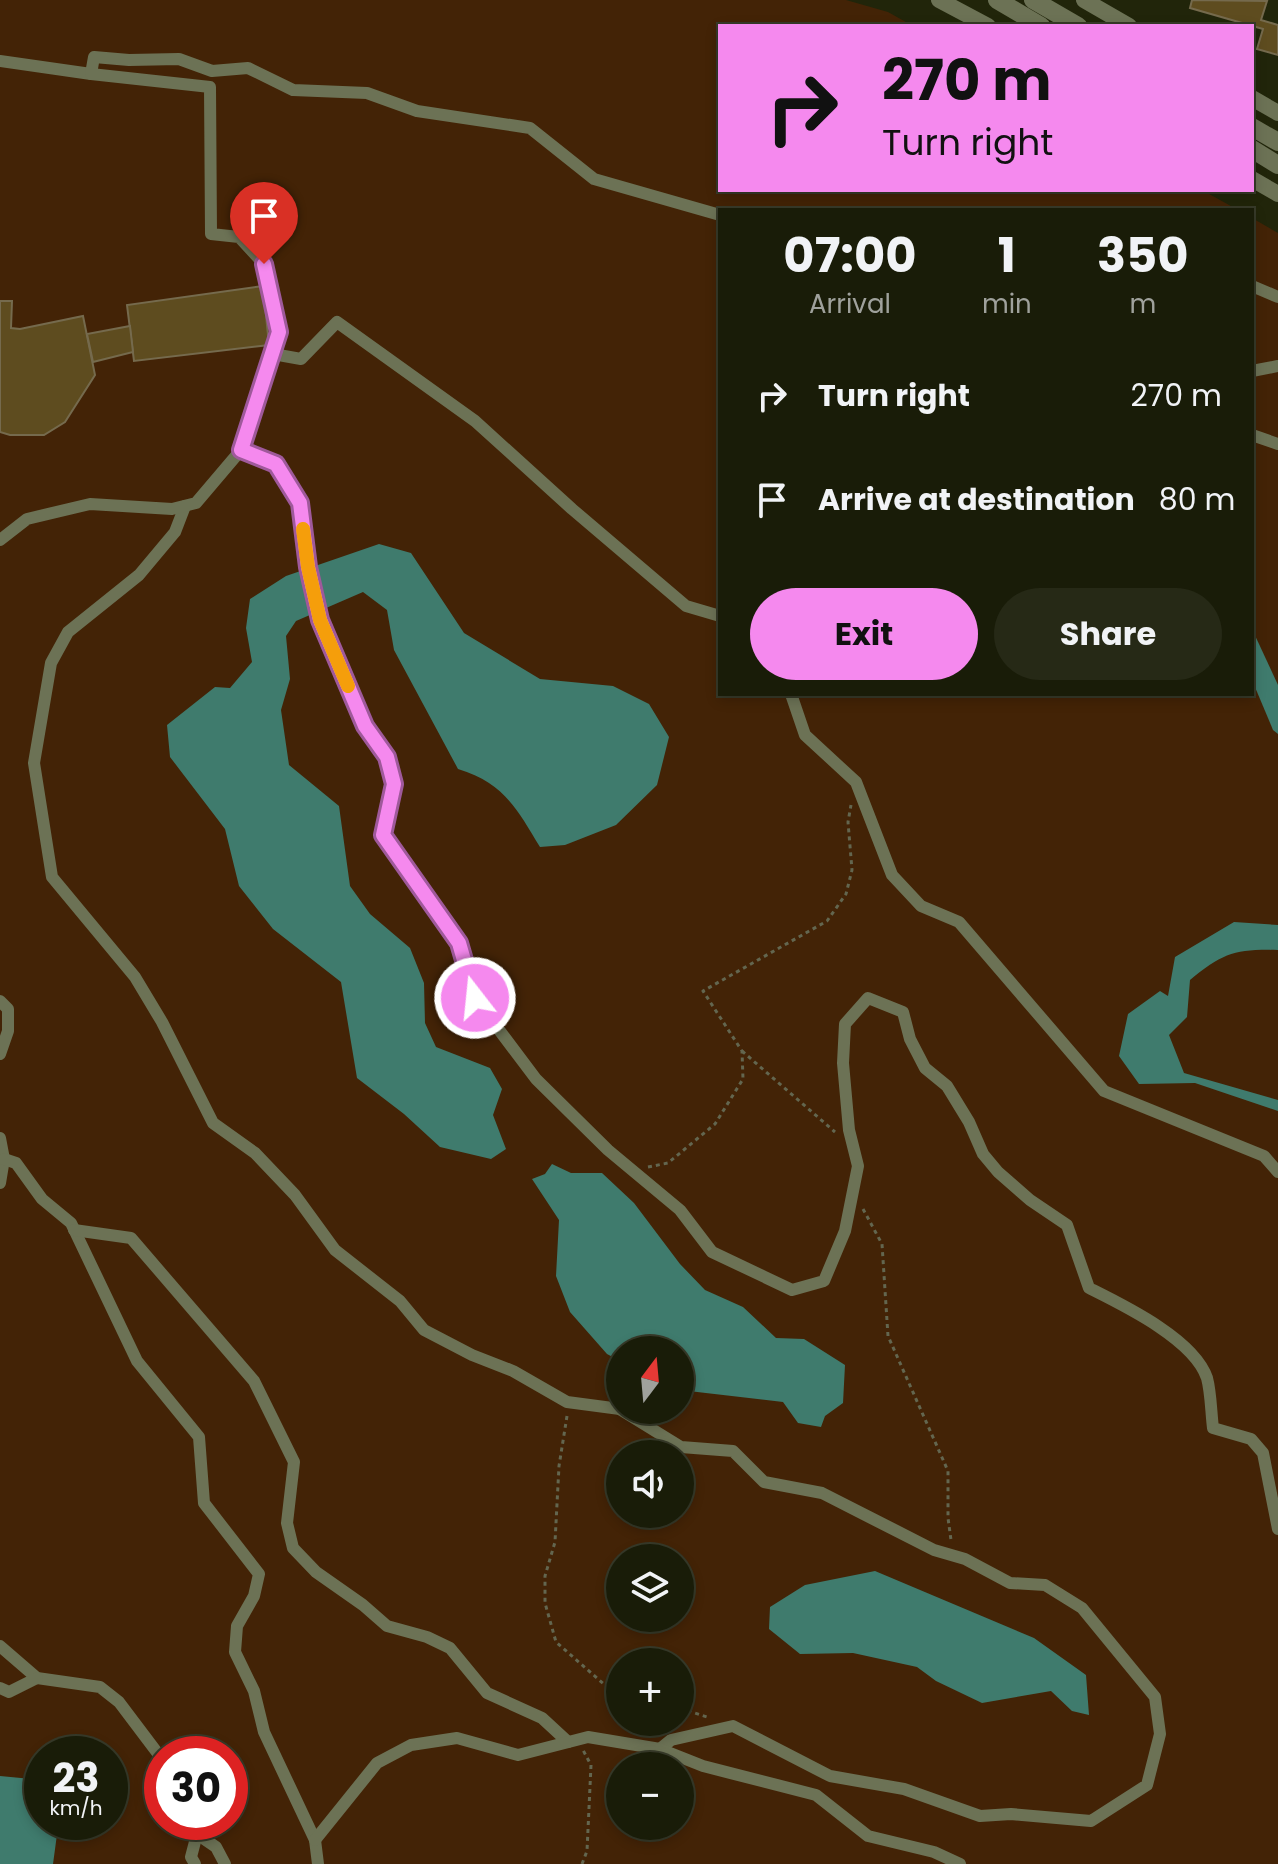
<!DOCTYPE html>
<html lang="en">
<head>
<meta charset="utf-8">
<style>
  :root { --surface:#191c08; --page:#262916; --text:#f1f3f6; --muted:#9fa19c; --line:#373a29; --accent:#f589ee }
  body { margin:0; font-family:Poppins,sans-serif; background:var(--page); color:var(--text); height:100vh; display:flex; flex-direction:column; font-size:30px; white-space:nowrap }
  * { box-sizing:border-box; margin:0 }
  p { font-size:26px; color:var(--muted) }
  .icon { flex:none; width:44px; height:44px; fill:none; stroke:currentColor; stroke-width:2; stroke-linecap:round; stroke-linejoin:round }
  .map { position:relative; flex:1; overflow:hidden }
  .panel { position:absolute; left:718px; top:208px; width:536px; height:488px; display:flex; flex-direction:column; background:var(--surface); border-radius:0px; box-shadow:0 4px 12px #0003,0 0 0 2px var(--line) }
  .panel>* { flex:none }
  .guide { position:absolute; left:718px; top:24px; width:536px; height:168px; border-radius:0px; box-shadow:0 4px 12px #0003,0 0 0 2px var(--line); background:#f589ee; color:#111; overflow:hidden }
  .needle { width:52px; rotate:16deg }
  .buttons { position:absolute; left:606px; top:1336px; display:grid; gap:16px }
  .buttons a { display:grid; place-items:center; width:88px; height:88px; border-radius:50%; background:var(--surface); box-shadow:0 4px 12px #0003,0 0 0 2px var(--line); font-size:40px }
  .speed { position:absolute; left:24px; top:1736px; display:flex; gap:16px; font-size:40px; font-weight:700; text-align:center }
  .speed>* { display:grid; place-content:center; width:104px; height:104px; border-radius:50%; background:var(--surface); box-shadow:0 4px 12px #0003,0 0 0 2px var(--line); line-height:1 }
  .speed small { font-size:20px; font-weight:400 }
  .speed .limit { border:12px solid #d22; background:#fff; color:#111 }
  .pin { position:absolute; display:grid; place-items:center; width:68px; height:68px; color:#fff; margin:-82px -34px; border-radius:50% 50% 50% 0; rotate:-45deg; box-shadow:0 0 8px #0007 }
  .pin .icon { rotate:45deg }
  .me { position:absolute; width:88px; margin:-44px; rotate:344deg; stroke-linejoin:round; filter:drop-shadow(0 0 6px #0008) }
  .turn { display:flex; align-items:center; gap:28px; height:168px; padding:0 32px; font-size:36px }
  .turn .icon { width:104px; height:104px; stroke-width:2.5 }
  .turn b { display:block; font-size:56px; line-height:68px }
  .eta { display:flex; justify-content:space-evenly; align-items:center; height:136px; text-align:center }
  .eta b { font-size:48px; font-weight:700; line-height:56px }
  .cta { display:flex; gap:16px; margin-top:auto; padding:16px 32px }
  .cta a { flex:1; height:92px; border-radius:48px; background:var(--accent); color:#111; font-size:32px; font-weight:700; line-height:92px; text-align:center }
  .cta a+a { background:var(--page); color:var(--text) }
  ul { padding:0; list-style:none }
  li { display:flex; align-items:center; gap:24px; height:104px; padding:0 32px }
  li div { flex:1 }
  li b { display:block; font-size:30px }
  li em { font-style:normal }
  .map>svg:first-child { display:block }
  .green { fill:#432306; fill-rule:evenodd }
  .water { fill:#3f7b6d }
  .building { fill:#5e4c1f; stroke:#756a4d; stroke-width:2 }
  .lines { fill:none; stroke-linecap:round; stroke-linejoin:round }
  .path { stroke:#63664f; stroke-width:3; stroke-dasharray:4 4; stroke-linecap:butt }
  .minor { stroke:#6c7255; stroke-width:12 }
  .tertiary { stroke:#6c7255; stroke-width:16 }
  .secondary { stroke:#6c7255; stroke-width:18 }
  .route-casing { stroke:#9f599b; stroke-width:20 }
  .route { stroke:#f589ee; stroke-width:14 }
  .slow { stroke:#f59e0b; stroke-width:14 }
</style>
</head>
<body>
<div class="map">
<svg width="1278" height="1864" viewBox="0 0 1278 1864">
  <rect width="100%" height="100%" fill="#21250a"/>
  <path class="green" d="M0,0H846L888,12L913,26H720V190H1202L1238,210H720V694H1252V218L1278,233V1864H0ZM620,1350H680V1410H620ZM620,1454H680V1514H620ZM620,1558H680V1618H620ZM620,1662H680V1722H620ZM42,1754H110V1822H42ZM162,1754H230V1822H162ZM620,1766H680V1826H620Z"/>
  <g class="water">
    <path d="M379,544L411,553L464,633L540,679L613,686L649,704L669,737L657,785L616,825L565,845L540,847C517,809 504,783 458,769L394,650L387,610L363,592L296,621L286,636L290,679L281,710L289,765L339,806L350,886L370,914L410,948L424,983L425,1023L436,1047L490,1068L502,1089L493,1115L506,1149L491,1159L440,1147L404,1114L357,1078L341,982L273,929L239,886L225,829L170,757L167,725L215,687L230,688L252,662L246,628L250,599L286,576Z"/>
    <path d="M1252,629L1278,685V734L1273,730L1252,680Z"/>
    <path d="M1234,922L1278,925V950C1235,949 1223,953 1190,980L1187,1017L1169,1035L1184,1073L1278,1100V1111L1195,1083L1139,1084L1119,1056L1128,1014L1160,991L1168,996L1175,957Z"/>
    <path d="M552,1164L571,1173H602L634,1203L680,1264L705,1290L743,1307L776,1338L804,1339L845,1365L843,1403L825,1416L821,1427L798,1423L783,1402L680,1390V1350H620V1361L607,1354L570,1312L556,1276L559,1220L532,1179L545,1174Z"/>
    <path d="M875,1571L1034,1638L1086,1675L1089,1715L1072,1711L1051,1691L982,1703L936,1681L917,1667L853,1653L800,1654L769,1629L770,1607L805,1585Z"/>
    <path d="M0,1776L42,1780V1822H64L58,1827L53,1864H0Z"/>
  </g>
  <g class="building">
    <path d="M1192,0L1267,1L1261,20L1278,25V55L1257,49L1263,29L1190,8Z"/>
    <path d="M263,286L269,345L134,361L127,305Z"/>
    <path d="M0,301H12L11,328L20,329L83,316L95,375L65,422L44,435H10L0,432Z"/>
    <path d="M130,326L133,352L93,362L87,334Z"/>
  </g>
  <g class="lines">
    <g class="path">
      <path d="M742,1051L835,1132"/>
      <path d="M648,1167L668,1163L715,1124L743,1079L742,1051L703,991L827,921L846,894L852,870L848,822L851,805"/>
      <path d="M863,1209L882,1244L888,1336L948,1471V1518L951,1540"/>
      <path d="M567,1416L559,1466L555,1542L545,1576V1603L556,1642L606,1686L620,1690"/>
      <path d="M680,1708L707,1717"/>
      <path d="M582,1864L587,1851L591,1765L583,1750"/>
    </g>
    <g class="minor">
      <path d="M0,61L91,74"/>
      <path d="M1252,286L1278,297"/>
      <path d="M273,354L301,359L337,322L475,421L572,509L686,606L720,616"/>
      <path d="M1252,371L1278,366"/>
      <path d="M1252,435L1278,444"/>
      <path d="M241,450L276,464L300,503L308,567L320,620L365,726L387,757L394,784L383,835L459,943L475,998L536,1079L608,1150L680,1210L712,1252L792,1290L824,1281L845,1231L858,1166L849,1130L843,1063L845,1024L868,998L903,1012L910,1039L925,1068L947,1086L969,1122L983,1154L998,1172L1030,1200L1067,1225L1089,1288C1123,1305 1194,1339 1207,1378C1211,1393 1211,1412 1213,1428L1251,1439L1263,1453L1278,1529"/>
      <path d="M185,506L175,532L139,575L68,632L51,663L34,763L52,877L135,977L162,1022L213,1123L255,1153L295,1195L335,1250L400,1301L424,1330L472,1355L513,1371L567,1402L620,1409"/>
      <path d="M0,540L27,519L90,504L172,509L196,503L241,450L279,332L264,264L239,237L211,234L210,87L91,74L94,57L129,60L179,59L212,71L248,68L293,90L367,93L417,111L530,128L594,179L720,215"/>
      <path d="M791,694L805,735L856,782L892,875L921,906L959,922L1104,1091L1264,1156L1278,1172"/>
      <path d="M0,1001L8,1009V1031L0,1054"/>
      <path d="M0,1138L4,1159L0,1183"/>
      <path d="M4,1159L16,1163L42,1199L71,1223L137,1361L199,1437L204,1503L259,1574L254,1596L237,1626L235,1652L254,1691L264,1732L315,1840L318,1864"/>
      <path d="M74,1230L131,1238L254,1381L294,1462L287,1523L293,1548L316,1572L363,1605L387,1626L427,1637L450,1648L487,1693L542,1718L568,1742"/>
      <path d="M621,1410L681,1447L733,1451L764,1482L822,1493L934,1550L965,1559L1010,1583L1045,1585L1082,1608L1155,1697L1160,1734L1147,1785L1091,1821L1011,1814L980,1816L904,1789L830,1776L733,1726L671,1740L660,1749"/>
      <path d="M0,1646L37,1678L100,1687L119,1702L162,1759"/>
      <path d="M0,1688L9,1692L37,1678"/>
      <path d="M194,1822L197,1834L191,1857L195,1864"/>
      <path d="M197,1834L216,1847L225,1864"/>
      <path d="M315,1840L377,1763L411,1745L457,1738L518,1755L588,1737L660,1749L703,1766L816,1795L868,1836L934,1852L960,1864"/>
    </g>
    <g class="tertiary">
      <path d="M939,0L988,26"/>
      <path d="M1084,0L1129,26"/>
      <path d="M1252,98L1278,113"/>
      <path d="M1252,179L1278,194"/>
    </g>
    <g class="secondary">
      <path d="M997,0L1041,26"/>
      <path d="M1033,0L1078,26"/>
      <path d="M1252,127L1278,142"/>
      <path d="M1252,149L1278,165"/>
    </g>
  </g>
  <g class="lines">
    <defs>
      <path id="route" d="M264,264L279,332L241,450L276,464L300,503L308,567L320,620L365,726L387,757L394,784L383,835L459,943L475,998"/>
    </defs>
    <use href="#route" class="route-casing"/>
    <use href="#route" class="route"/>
    <path class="slow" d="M303,529L308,567L320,620L348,686"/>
  </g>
</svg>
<div class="buttons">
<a><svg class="needle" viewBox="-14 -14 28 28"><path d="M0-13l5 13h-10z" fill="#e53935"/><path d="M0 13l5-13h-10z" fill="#9fa19c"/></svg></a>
<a><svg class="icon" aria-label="sound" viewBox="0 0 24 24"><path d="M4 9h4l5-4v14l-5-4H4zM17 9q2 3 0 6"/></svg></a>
<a><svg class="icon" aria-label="layers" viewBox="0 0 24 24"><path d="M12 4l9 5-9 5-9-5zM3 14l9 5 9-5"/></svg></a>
<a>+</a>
<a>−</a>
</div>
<div class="speed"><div>23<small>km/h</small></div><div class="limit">30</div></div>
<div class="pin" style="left:264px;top:264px;background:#d93025"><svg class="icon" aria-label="arrive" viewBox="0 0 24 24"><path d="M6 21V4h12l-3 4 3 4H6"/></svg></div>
<svg class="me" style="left:475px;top:998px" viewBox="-20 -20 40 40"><circle r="17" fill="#f589ee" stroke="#fff" stroke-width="3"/><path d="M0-11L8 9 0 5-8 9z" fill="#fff"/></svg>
<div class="guide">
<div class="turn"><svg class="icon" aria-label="right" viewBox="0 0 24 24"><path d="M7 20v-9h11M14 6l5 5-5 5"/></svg><div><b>270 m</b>Turn right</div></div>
</div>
<section class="panel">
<div class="eta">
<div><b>07:00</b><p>Arrival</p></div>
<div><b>1</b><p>min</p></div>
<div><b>350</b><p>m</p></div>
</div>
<ul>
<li><svg class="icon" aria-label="right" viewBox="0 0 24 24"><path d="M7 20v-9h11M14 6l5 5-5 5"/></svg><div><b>Turn right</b></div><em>270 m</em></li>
<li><svg class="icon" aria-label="arrive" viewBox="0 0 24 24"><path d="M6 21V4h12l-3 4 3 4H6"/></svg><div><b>Arrive at destination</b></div><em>80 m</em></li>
</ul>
<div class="cta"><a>Exit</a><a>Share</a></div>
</section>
</div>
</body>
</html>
